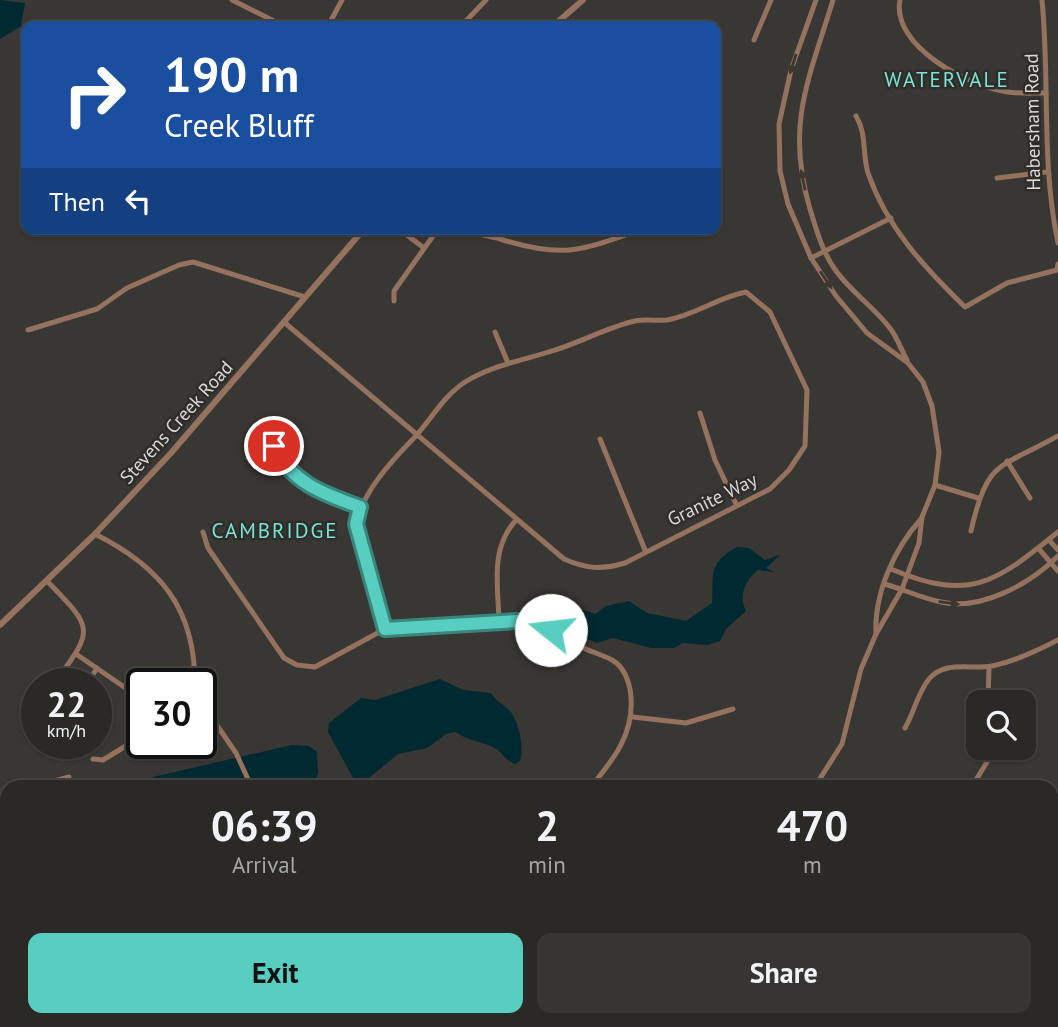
<!DOCTYPE html>
<html lang="en">
<head>
<meta charset="utf-8">
<style>
  :root { --surface:#2b2926; --page:#373532; --text:#f1f3f6; --muted:#a6a6a7; --line:#474543; --accent:#58cec0 }
  body { margin:0; font-family:"PT Sans",sans-serif; background:var(--page); color:var(--text); height:100vh; display:flex; flex-direction:column; font-size:26px; white-space:nowrap }
  * { box-sizing:border-box; margin:0 }
  p { font-size:23px; color:var(--muted) }
  .icon { flex:none; width:38px; height:38px; fill:none; stroke:currentColor; stroke-width:2; stroke-linecap:round; stroke-linejoin:round }
  .map { position:relative; flex:1; overflow:hidden }
  .drawer { position:absolute; left:0px; top:780px; width:1059px; height:247px; display:flex; flex-direction:column; background:var(--surface); border-radius:21px 21px 0 0; box-shadow:0 2px 5px #0004,0 0 0 2px var(--line) }
  .drawer>* { flex:none }
  .banner { position:absolute; left:21px; top:21px; width:700px; height:214px; border-radius:14px; box-shadow:0 2px 5px #0004,0 0 0 2px var(--line); background:#1a4fa0; color:#fff; overflow:hidden }
  .tools { position:absolute; left:966px; top:690px; display:grid; gap:14px }
  .tools a { display:grid; place-items:center; width:70px; height:70px; border-radius:14px; background:var(--surface); box-shadow:0 2px 5px #0004,0 0 0 2px var(--line); font-size:35px }
  .speed { position:absolute; left:21px; top:668px; display:flex; gap:14px; font-size:35px; font-weight:700; text-align:center }
  .speed>* { display:grid; place-content:center; width:91px; height:91px; border-radius:50%; background:var(--surface); box-shadow:0 2px 5px #0004,0 0 0 2px var(--line); line-height:1 }
  .speed small { font-size:18px; font-weight:400 }
  .speed .limit { border:4px solid #111; border-radius:10px; background:#fff; color:#111 }
  .pin { position:absolute; display:grid; place-items:center; width:60px; height:60px; color:#fff; margin:-30px; border:4px solid #fff; border-radius:50%; box-shadow:0 2px 7px #0007 }
  .me { position:absolute; width:77px; margin:-38px; rotate:286deg; stroke-linejoin:round; filter:drop-shadow(0 0 5px #0008) }
  .turn { display:flex; align-items:center; gap:24px; height:147px; padding:0 28px; font-size:32px }
  .turn .icon { width:91px; height:91px; stroke-width:2.5 }
  .turn b { display:block; font-size:49px; line-height:60px }
  .then { display:flex; align-items:center; height:66px; padding:0 28px; background:#0003; gap:14px; font-size:26px }
  .eta { display:flex; justify-content:space-evenly; align-items:center; height:119px; text-align:center }
  .eta b { font-size:42px; font-weight:600; line-height:49px }
  .primary-button { display:flex; gap:14px; margin-top:auto; padding:14px 28px }
  .primary-button a { flex:1; height:80px; border-radius:14px; background:var(--accent); color:#111; font-size:28px; font-weight:600; line-height:80px; text-align:center }
  .primary-button a+a { background:var(--page); color:var(--text) }
  .map>svg:first-child { display:block }
  .water { fill:#002931 }
  .lines { fill:none; stroke-linecap:round; stroke-linejoin:round }
  .minor { stroke:#94725e; stroke-width:5 }
  .tertiary { stroke:#94725e; stroke-width:6 }
  .oneway { fill:#3e3731 }
  .route-casing { stroke:#39867d; stroke-width:18 }
  .route { stroke:#58cec0; stroke-width:12 }
  .labels { text-anchor:middle; dominant-baseline:central; stroke-width:5; stroke-linejoin:round; paint-order:stroke }
  .street-label { font-size:19px; fill:#dad9d6; stroke:#2f2d29 }
  .neighbourhood-label { font-size:21px; letter-spacing:2px; fill:#7ae3d6; stroke:#2f2d29 }
</style>
</head>
<body>
<div class="map">
<svg width="1058" height="1027" viewBox="0 0 1058 1027">
  <rect width="100%" height="100%" fill="#393733"/>
  <g class="water">
    <path d="M0,0L25,3L21,26L0,39Z"/>
    <path d="M737,547L749,548L765,560L780,555L766,568L774,572L758,570C745,581 738,595 746,611L726,629L720,641L707,645L683,643L674,648H651L613,638L597,643L569,631L549,612L548,607L552,604C567,611 580,607 595,614L606,606L629,601L647,613L686,621L712,603C714,573 707,564 737,547Z"/>
    <path d="M440,679L463,690L491,693C497,703 509,707 514,717C520,729 524,749 520,761L515,764C503,759 503,752 493,747C481,741 467,741 456,732L446,734L427,748L398,754L358,787L328,732L329,723L361,698L375,700Z"/>
    <path d="M292,745L309,746L317,752L318,773L313,787L132,788L153,777Z"/>
    <path d="M7,848V1020H27L26,1027H0V851Z"/>
  </g>
  <g class="lines">
    <g class="minor">
      <path d="M232,0L284,26"/>
      <path d="M833,0C809,79 785,125 810,209C816,228 822,251 834,268C850,292 876,308 892,331C898,340 902,351 907,360"/>
      <path d="M900,0C891,46 969,87 1008,92C1020,94 1034,93 1046,93"/>
      <path d="M1042,0C1050,82 1041,163 1058,243"/>
      <path d="M328,26L342,0"/>
      <path d="M461,26L486,0"/>
      <path d="M643,26L658,22L678,26"/>
      <path d="M754,40L771,0"/>
      <path d="M856,116C867,134 862,153 868,173C887,228 925,268 965,307L1007,283L1057,270L1058,264"/>
      <path d="M716,123V161"/>
      <path d="M997,178L1046,172"/>
      <path d="M399,229L424,248"/>
      <path d="M463,229C475,234 488,236 500,239C563,259 581,251 642,229"/>
      <path d="M811,258L891,218"/>
      <path d="M394,301V291L438,229"/>
      <path d="M285,323L564,559C587,569 601,570 625,563L770,489L789,470L805,446L807,390L770,312L746,292C718,297 696,315 667,320C656,321 645,319 635,321C608,327 581,342 555,350C525,360 492,365 465,382C442,397 430,422 411,441C389,464 363,492 356,524L385,629"/>
      <path d="M28,330L97,309L127,288L179,265L193,262L305,297"/>
      <path d="M495,332L508,363"/>
      <path d="M700,413L715,460L736,504"/>
      <path d="M600,439L645,550"/>
      <path d="M274,446C291,483 324,494 360,507"/>
      <path d="M1007,461L1030,498"/>
      <path d="M935,485L978,498"/>
      <path d="M971,531C987,459 999,469 1058,436"/>
      <path d="M203,532L208,548L284,658L297,665L315,667L385,629L517,621C542,623 556,635 577,645C588,651 601,654 612,660C625,667 630,684 631,697C634,735 613,760 590,788"/>
      <path d="M95,534C161,567 195,609 195,684"/>
      <path d="M1049,540L1058,550"/>
      <path d="M1039,549L1058,571"/>
      <path d="M891,569C971,603 996,582 1058,532"/>
      <path d="M47,581C95,630 94,629 54,684"/>
      <path d="M884,584C903,589 921,598 941,602C981,611 1030,584 1058,556"/>
      <path d="M499,621C498,584 490,549 516,520"/>
      <path d="M876,634C874,594 894,549 921,519"/>
      <path d="M76,654L130,691L142,707"/>
      <path d="M87,684L97,668"/>
      <path d="M201,702L236,753L252,788"/>
      <path d="M988,702L989,667"/>
      <path d="M633,717L686,723L733,709"/>
      <path d="M905,728C914,713 918,692 929,679C945,660 971,670 992,666C1016,661 1037,651 1058,640"/>
      <path d="M164,744L165,752"/>
      <path d="M93,759L103,760L142,736"/>
      <path d="M29,788L69,777"/>
      <path d="M814,788L842,744L861,669L876,634L902,589L919,543L922,517L935,485L939,452L932,406L923,382L908,363L867,333L836,296L811,258L788,204L780,171L779,124L791,70L816,0"/>
      <path d="M971,788L987,762L990,747"/>
      <path d="M0,797L7,795"/>
      <path d="M1052,930L1058,932"/>
      <path d="M164,1020L166,1027"/>
      <path d="M282,1020L283,1027"/>
      <path d="M470,1020V1027"/>
      <path d="M927,1020L929,1027"/>
      <path d="M84,1027L88,1020"/>
      <path d="M369,1027V1020"/>
      <path d="M568,1027L571,1020"/>
      <path d="M803,1027L804,1020"/>
    </g>
    <g class="tertiary">
      <path d="M553,26L583,0"/>
      <path d="M0,625L95,534L171,453L364,229"/>
    </g>
  </g>
  <defs><path id="oneway-solid" d="M-6-.8H1V-3.2L6.5 0L1 3.2V.8H-6Z" transform="scale(1.75)"/></defs>
  <g class="oneway">
    <use href="#oneway-solid" transform="translate(793 64) rotate(108)"/>
    <use href="#oneway-solid" transform="translate(803 180) rotate(-102)"/>
    <use href="#oneway-solid" transform="translate(826 280) rotate(56)"/>
    <use href="#oneway-solid" transform="translate(949 603) rotate(7)"/>
  </g>
  <g class="lines">
    <defs>
      <path id="route" d="M274,446C291,483 324,494 360,507L356,524L385,629L517,621L538,623L551,630"/>
    </defs>
    <use href="#route" class="route-casing"/>
    <use href="#route" class="route"/>
  </g>
  <g class="labels">
    <g class="street-label">
      <text transform="translate(1032 122) rotate(-91)">Habersham Road</text>
      <text transform="translate(176 422) rotate(-48)">Stevens Creek Road</text>
      <text transform="translate(712 499) rotate(-26)">Granite Way</text>
    </g>
    <g class="neighbourhood-label">
      <text x="947" y="79">WATERVALE</text>
      <text x="275" y="530">CAMBRIDGE</text>
    </g>
  </g>
</svg>
<div class="tools">
<a><svg class="icon" aria-label="search" viewBox="0 0 24 24"><circle cx="10" cy="10" r="6"/><path d="M15 15l6 6"/></svg></a>
</div>
<div class="speed"><div>22<small>km/h</small></div><div class="limit">30</div></div>
<div class="pin" style="left:274px;top:446px;background:#d93025"><svg class="icon" aria-label="arrive" viewBox="0 0 24 24"><path d="M6 21V4h12l-3 4 3 4H6"/></svg></div>
<svg class="me" style="left:551px;top:630px" viewBox="-20 -20 40 40"><circle r="19" fill="#fff"/><path d="M0-13L10 11 0 6-10 11z" fill="#58cec0"/></svg>
<div class="banner">
<div class="turn"><svg class="icon" aria-label="right" viewBox="0 0 24 24"><path d="M7 20v-9h11M14 6l5 5-5 5"/></svg><div><b>190 m</b>Creek Bluff</div></div>
<div class="then">Then<svg class="icon" aria-label="left" viewBox="0 0 24 24"><path d="M17 20v-9H6M10 6l-5 5 5 5"/></svg></div>
</div>
<section class="drawer">
<div class="eta">
<div><b>06:39</b><p>Arrival</p></div>
<div><b>2</b><p>min</p></div>
<div><b>470</b><p>m</p></div>
</div>
<div class="primary-button"><a>Exit</a><a>Share</a></div>
</section>
</div>
</body>
</html>
